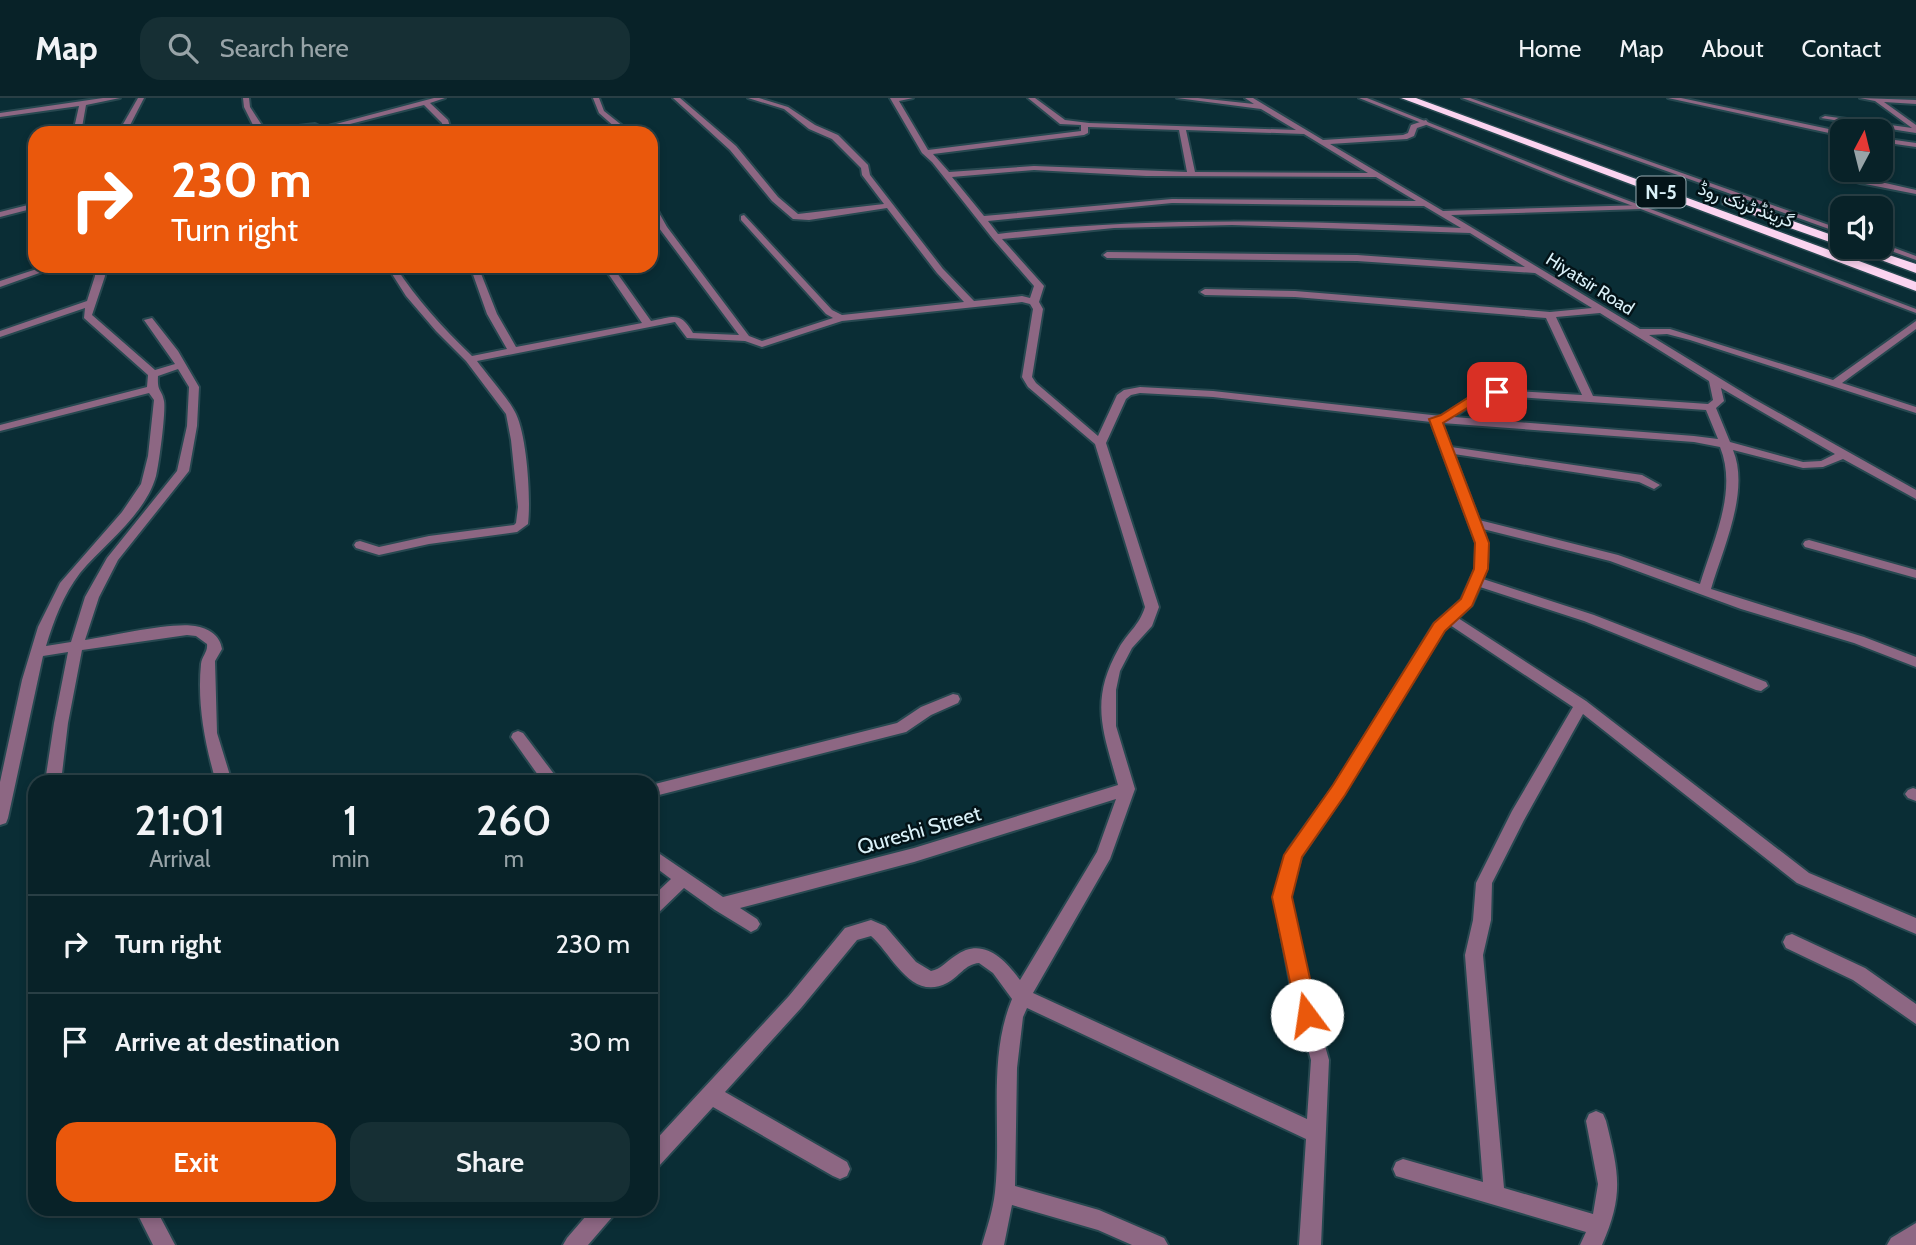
<!DOCTYPE html>
<html lang="en">
<head>
<meta charset="utf-8">
<style>
  :root { --surface:#082228; --page:#162f34; --text:#f1f3f6; --muted:#98a4a8; --line:#293f45; --accent:#ea580c }
  body { margin:0; font-family:Cabin,Vazirmatn,sans-serif; background:var(--page); color:var(--text); height:100vh; display:flex; flex-direction:column; font-size:26px; white-space:nowrap }
  * { box-sizing:border-box; margin:0 }
  p { font-size:23px; color:var(--muted) }
  .icon { flex:none; width:38px; height:38px; fill:none; stroke:currentColor; stroke-width:2; stroke-linecap:round; stroke-linejoin:round }
  .map { position:relative; flex:1; overflow:hidden }
  .side { position:absolute; left:28px; top:677px; width:630px; height:441px; display:flex; flex-direction:column; background:var(--surface); border-radius:21px; box-shadow:0 4px 10px #0003,0 0 0 2px var(--line) }
  .side>* { flex:none }
  .banner { position:absolute; left:28px; top:28px; width:630px; height:147px; border-radius:21px; box-shadow:0 4px 10px #0003,0 0 0 2px var(--line); background:#ea580c; color:#fff; overflow:hidden }
  .needle { width:46px; rotate:7deg }
  .fabs { position:absolute; left:1830px; top:21px; display:grid; gap:14px }
  .fabs a { display:grid; place-items:center; width:63px; height:63px; border-radius:14px; background:var(--surface); box-shadow:0 4px 10px #0003,0 0 0 2px var(--line); font-size:35px }
  .pin { position:absolute; display:grid; place-items:center; width:60px; height:60px; color:#fff; margin:-30px; border-radius:14px; box-shadow:0 4px 10px #0006 }
  .me { position:absolute; width:77px; margin:-38px; rotate:346deg; stroke-linejoin:round; filter:drop-shadow(0 0 5px #0008) }
  .turn { display:flex; align-items:center; gap:24px; height:147px; padding:0 28px; font-size:32px }
  .turn .icon { width:91px; height:91px; stroke-width:2.5 }
  .turn b { display:block; font-size:49px; line-height:60px }
  .eta { display:flex; justify-content:space-evenly; align-items:center; height:119px; text-align:center }
  .eta b { font-size:42px; font-weight:600; line-height:49px }
  .primary-button { display:flex; gap:14px; margin-top:auto; padding:14px 28px }
  .primary-button a { flex:1; height:80px; border-radius:21px; background:var(--accent); color:#fff; font-size:28px; font-weight:600; line-height:80px; text-align:center }
  .primary-button a+a { background:var(--page); color:var(--text) }
  ul { padding:0; list-style:none }
  li { display:flex; align-items:center; gap:21px; height:98px; padding:0 28px; border-top:2px solid var(--line) }
  li div { flex:1 }
  li b { display:block; font-size:26px }
  li em { font-style:normal }
  header { display:flex; align-items:center; gap:42px; box-sizing:border-box; height:98px; padding:0 35px; background:var(--surface); border-bottom:2px solid var(--line) }
  header strong { font-size:33px }
  nav { display:flex; gap:38px; margin-inline-start:auto; font-size:24px }
  .search { width:490px; height:63px; background:var(--page); display:flex; align-items:center; gap:18px; box-sizing:border-box; padding:0 24px; border-radius:21px; color:var(--muted); font-size:26px }
  .map>svg:first-child { display:block }
  .lines { fill:none; stroke-linecap:round; stroke-linejoin:round }
  .lane-casing { stroke:#274850; stroke-width:4 }
  .street-casing { stroke:#274850; stroke-width:4 }
  .highway-casing { stroke:#274850; stroke-width:3 }
  .lane { fill:#8d6783; fill-rule:evenodd }
  .street { fill:#8d6783; fill-rule:evenodd }
  .highway { fill:#fbd4f0; fill-rule:evenodd }
  .route { fill:#ea580c; stroke:#983908; stroke-width:2 }
  .labels { text-anchor:middle; dominant-baseline:central; stroke-width:5; stroke-linejoin:round; paint-order:stroke }
  .far-street-label { font-size:18px; fill:#daf1f8; stroke:#031318 }
  .shield { fill:#031318; stroke:#9aaeb5; stroke-width:2 }
  .shield-label { font-size:19px; font-weight:bold; fill:#daf1f8 }
  .street-label { font-size:21px; fill:#daf1f8; stroke:#031318 }
</style>
</head>
<body>
<header>
<strong>Map</strong>
<div class="search"><svg class="icon" aria-label="search" viewBox="0 0 24 24"><circle cx="10" cy="10" r="6"/><path d="M15 15l6 6"/></svg>Search here</div>
<nav><a>Home</a><a>Map</a><a>About</a><a>Contact</a></nav>
</header>
<div class="map">
<svg width="1916" height="1147" viewBox="0 0 1916 1147">
  <rect width="100%" height="100%" fill="#0a2d35"/>
  <g class="lines">
    <defs>
      <g id="lane">
        <path d="M1359,0H1367L1568,80L1916,211V215L1564,82Z"/>
        <path d="M1462,0H1470L1843,132V136Z"/>
        <path d="M1881,145L1916,158V162L1880,149H1881Z"/>
      </g>
      <g id="street">
        <path d="M103,0H120L86,7L81,35H73L79,8L0,19V15Z"/>
        <path d="M138,0H144L126,35H118Z"/>
        <path d="M243,0H249L250,9L265,32L315,26L319,28L278,35H257L244,9Z"/>
        <path d="M434,0H445L430,5L448,22L452,35H444L442,25L424,7L315,35H302Z"/>
        <path d="M593,0H599L604,13L624,29V33L606,35L616,30L599,15Z"/>
        <path d="M673,0H680L736,48L778,99L798,116L884,106L862,77L861,70L832,41L809,31L784,11L748,0H759L788,9L815,27L838,37L868,67L870,77L943,171L974,203L1022,198L1030,200L1034,188L993,141L932,64L922,55L890,0H913L899,3L928,52L1081,33V27L1060,26L1028,0H1035L1065,22L1089,25L1296,32L1261,11L1177,0H1198L1254,6L1245,0H1253L1323,42L1403,37L1408,35L1411,27L1426,22L1429,26L1417,30L1414,38L1407,41L1330,46L1443,113L1644,107L1645,109L1641,111L1451,117L1640,231H1670L1833,282L1916,223V231L1842,285L1916,309V315L1690,242L1667,236L1649,237L1752,300L1916,392V401L1843,361L1823,369L1803,370L1733,352C1750,393 1723,450 1711,491L1864,539L1916,559V569L1854,545L1741,511L1610,463L1483,431C1489,447 1490,464 1483,481L1594,517L1766,584L1768,588L1761,593L1756,592L1584,523L1480,489L1472,507L1458,520L1586,603L1809,775L1916,820V836L1797,785L1583,616L1524,722L1492,785L1491,822L1483,857L1504,1090L1593,1116L1598,1086L1586,1023L1589,1016L1596,1013L1603,1016L1606,1023C1619,1075 1624,1097 1602,1147H1580L1586,1134L1396,1078L1393,1071L1396,1064L1403,1061L1483,1084L1465,857L1473,822L1476,785L1512,713L1573,609L1450,527L1444,532L1344,696L1301,759L1290,799L1310,895L1329,962L1321,1147H1299L1306,1041L1027,910L1023,919L1017,970L1015,1088L1099,1112L1164,1140L1168,1147H1132L1098,1132L1012,1107L1004,1147H982C987,1130 993,1112 995,1094C1002,1031 987,961 1012,901L993,875L979,865C965,866 959,879 947,885C911,904 892,856 871,838L857,842L801,910L725,994L847,1064L850,1071L847,1078L840,1081L833,1078L713,1009L658,1069L651,1072V1047L789,898L845,830L871,822L885,828L916,864L931,873C941,871 946,864 955,858C982,838 1004,860 1020,882L1097,754L1116,701L914,764L740,810L757,821L760,826L757,831L751,834L715,812L684,790L657,816L651,819V800L671,781L651,766V750L723,799L914,750L1118,687C1103,633 1089,603 1119,550C1128,534 1139,528 1145,509L1095,346L1028,289L1022,279L1033,211L1030,206L1022,204L842,223L762,249L745,243L687,240L675,224L477,263C487,277 509,301 516,316C527,339 531,401 528,426L517,434L429,446L379,457L356,450L354,447L356,444L360,443L379,449L429,438L514,427L516,425L518,409L511,342L506,316L466,263L436,233L406,198L387,168H395C417,202 443,230 472,258L507,251L487,216L470,168H478L497,216L516,249L642,225L603,168H612L651,223C674,219 680,213 693,235L739,237L659,130L651,116V106H654L667,129L749,238L762,243L833,220L826,216L741,122V118L744,117L832,212L842,217L964,204L937,175L887,110L809,122L793,121L772,103L730,52ZM1088,29L1179,32L1187,74L1034,68L949,74L933,56L1084,37L1088,35ZM1186,32L1304,36L1368,75L1195,74ZM1034,72L1146,78L1376,79L1416,103L1172,101L984,118L952,79ZM1172,105L1424,108L1461,130C1306,123 1153,118 998,136L988,123ZM1232,127L1470,135L1525,169L1357,157L1107,154L1103,157L1107,160L1357,163L1535,175L1592,210L1550,214L1295,193L1205,191L1200,194L1205,197L1295,199L1546,220L1582,297L1484,291L1441,318L1213,293L1140,289L1124,292L1117,297L1098,338L1036,285L1032,279L1043,211L1039,204L1044,188L1002,141L1114,130ZM1600,215L1709,283L1713,302L1708,306L1593,298L1556,219ZM1721,290L1835,356L1821,363L1803,364L1730,344L1716,310L1724,303ZM1140,295L1213,299L1431,324L1476,445L1475,471L1461,502L1434,526L1334,688L1288,752L1274,799L1292,895L1311,962L1307,1021L1033,895L1110,761L1135,691L1116,628V592L1120,573L1132,550L1152,528L1159,509L1106,345L1126,301L1131,297ZM1486,297L1706,312L1718,341L1694,338L1454,319ZM1442,325L1694,344L1720,349C1738,393 1713,443 1700,486L1618,457L1479,422L1454,356L1639,384L1654,391L1660,387L1642,377L1451,349Z"/>
        <path d="M1668,0H1681L1843,34V38Z"/>
        <path d="M1860,0L1916,2V6L1884,4L1916,27V35L1821,20L1825,18L1912,30L1875,3Z"/>
        <path d="M1881,40L1916,45V49L1881,44Z"/>
        <path d="M1843,70L1849,72L1850,77L1916,92V96L1860,85L1844,80L1841,72Z"/>
        <path d="M32,106H35V110L0,119V114Z"/>
        <path d="M46,168H59L0,189V183Z"/>
        <path d="M95,168H103L105,178L92,217L155,272L175,266L144,222L152,220L178,253L199,289L197,328L189,373L118,462L99,499L85,542C112,538 171,524 195,528C208,530 220,537 222,551L215,563L217,635L232,684H216C205,646 197,606 201,566C202,558 208,554 207,546L196,538L187,537L82,552L68,625L61,684H45L54,625L68,554L43,558L8,720L6,725L0,727V684L22,582L38,529L60,485L122,414L141,386L148,358L154,302L149,295L0,333V327L147,289L148,277L84,220L85,210L0,239V233L87,203L95,178ZM178,271L189,289L187,328L177,373L107,460L85,499L71,544L46,548C54,522 63,497 80,475C105,445 145,417 156,378C159,366 166,313 164,303C162,291 157,295 158,278Z"/>
        <path d="M1809,442L1916,472V480L1805,449L1803,446L1805,443Z"/>
        <path d="M953,596L958,597L960,601L958,605L931,617L906,634L651,699V687L897,625L921,609Z"/>
        <path d="M518,633L523,635L560,684H543L511,639L513,635Z"/>
        <path d="M1913,690L1916,691V703L1908,700L1905,696L1908,692Z"/>
        <path d="M1792,836L1865,870L1916,906V926L1853,882L1786,850L1783,844L1786,838Z"/>
        <path d="M135,1111H156L175,1147H153Z"/>
        <path d="M592,1111H616L613,1118L588,1147H563L567,1140Z"/>
        <path d="M1916,1125V1147H1887L1891,1140Z"/>
      </g>
      <g id="highway">
        <path d="M1401,0H1416L1916,184V193Z"/>
        <path d="M1726,99L1843,141L1844,149L1722,106V100Z"/>
        <path d="M1846,149H1865L1916,166V175Z"/>
      </g>
    </defs>
    <use href="#lane" class="lane-casing"/>
    <use href="#street" class="street-casing"/>
    <use href="#highway" class="highway-casing"/>
    <use href="#lane" class="lane"/>
    <use href="#street" class="street"/>
    <use href="#highway" class="highway"/>
  </g>
  <path class="route" d="M1497,290L1501,291V297L1487,298L1443,325L1489,445L1488,471L1472,508L1445,533L1345,697L1302,759L1292,799L1318,917L1315,924L1307,927L1300,924L1297,917L1272,799L1284,757L1333,687L1434,525L1461,501L1474,471L1475,445L1429,321L1441,317L1480,292Z"/>
  <g class="labels">
    <g class="far-street-label">
      <text transform="translate(1746 107) rotate(20)">گرینڈ ٹرنک روڈ</text>
      <text transform="translate(1590 186) rotate(32)">Hiyatsir Road</text>
    </g>
    <rect class="shield" x="1636.5" y="78.5" width="49" height="31" rx="5"/>
    <g class="shield-label">
      <text x="1661" y="94">N-5</text>
    </g>
    <g class="street-label">
      <text transform="translate(919 732) rotate(-16)">Qureshi Street</text>
    </g>
  </g>
</svg>
<div class="fabs">
<a><svg class="needle" viewBox="-14 -14 28 28"><path d="M0-13l5 13h-10z" fill="#e53935"/><path d="M0 13l5-13h-10z" fill="#98a4a8"/></svg></a>
<a><svg class="icon" aria-label="sound" viewBox="0 0 24 24"><path d="M4 9h4l5-4v14l-5-4H4zM17 9q2 3 0 6"/></svg></a>
</div>
<div class="pin" style="left:1497px;top:294px;background:#d93025"><svg class="icon" aria-label="arrive" viewBox="0 0 24 24"><path d="M6 21V4h12l-3 4 3 4H6"/></svg></div>
<svg class="me" style="left:1307px;top:917px" viewBox="-20 -20 40 40"><circle r="19" fill="#fff"/><path d="M0-13L10 11 0 6-10 11z" fill="#ea580c"/></svg>
<div class="banner">
<div class="turn"><svg class="icon" aria-label="right" viewBox="0 0 24 24"><path d="M7 20v-9h11M14 6l5 5-5 5"/></svg><div><b>230 m</b>Turn right</div></div>
</div>
<section class="side">
<div class="eta">
<div><b>21:01</b><p>Arrival</p></div>
<div><b>1</b><p>min</p></div>
<div><b>260</b><p>m</p></div>
</div>
<ul>
<li><svg class="icon" aria-label="right" viewBox="0 0 24 24"><path d="M7 20v-9h11M14 6l5 5-5 5"/></svg><div><b>Turn right</b></div><em>230 m</em></li>
<li><svg class="icon" aria-label="arrive" viewBox="0 0 24 24"><path d="M6 21V4h12l-3 4 3 4H6"/></svg><div><b>Arrive at destination</b></div><em>30 m</em></li>
</ul>
<div class="primary-button"><a>Exit</a><a>Share</a></div>
</section>
</div>
</body>
</html>
